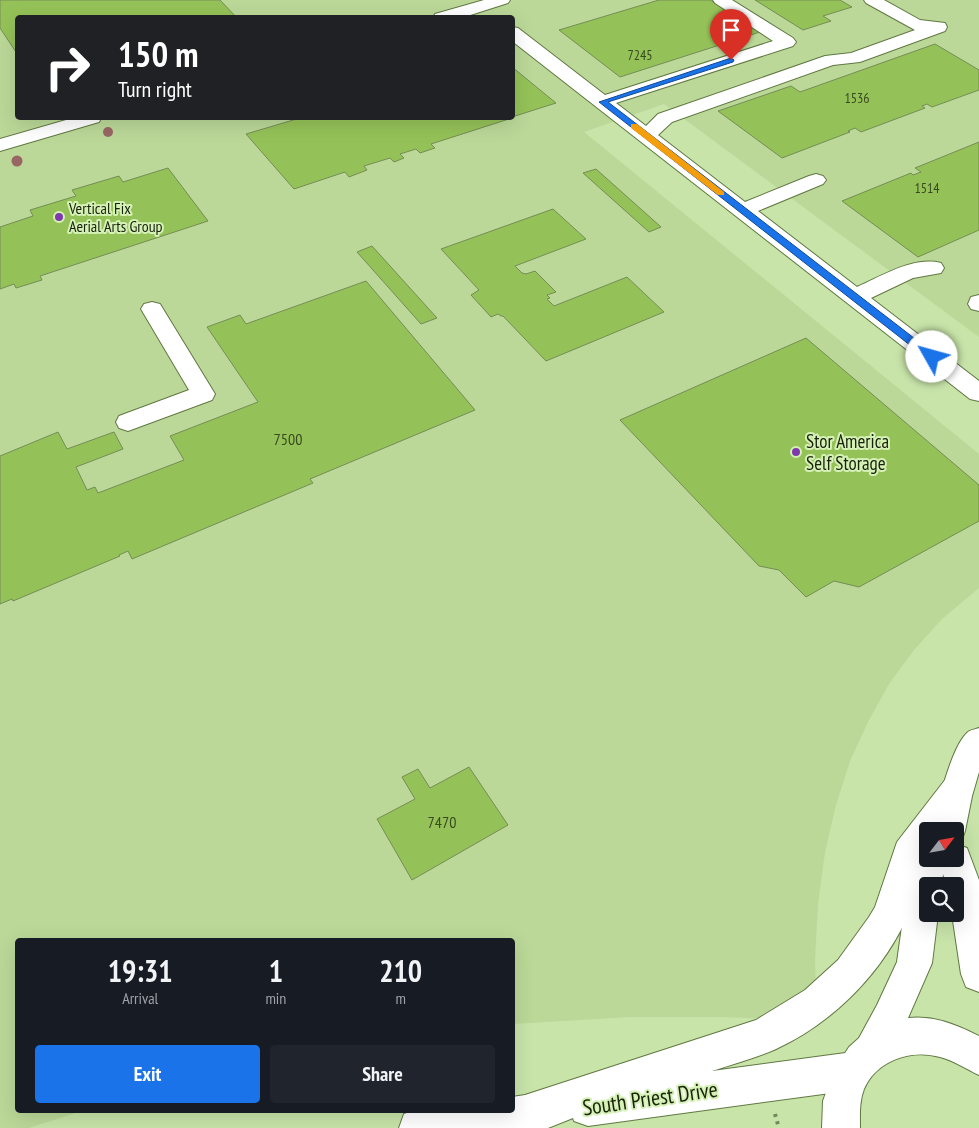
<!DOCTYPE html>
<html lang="en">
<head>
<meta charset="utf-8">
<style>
  :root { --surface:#171b24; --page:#20242c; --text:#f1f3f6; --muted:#9ea1a6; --accent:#1a73e8 }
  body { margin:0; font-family:"PT Sans Narrow",sans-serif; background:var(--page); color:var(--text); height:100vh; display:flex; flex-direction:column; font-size:19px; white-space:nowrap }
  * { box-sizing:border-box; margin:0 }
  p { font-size:16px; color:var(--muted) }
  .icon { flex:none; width:28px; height:28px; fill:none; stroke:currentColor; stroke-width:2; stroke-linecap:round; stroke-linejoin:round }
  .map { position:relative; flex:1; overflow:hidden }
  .side { position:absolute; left:15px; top:938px; width:500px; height:175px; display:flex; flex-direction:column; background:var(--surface); border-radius:5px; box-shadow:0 5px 20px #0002 }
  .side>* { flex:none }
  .top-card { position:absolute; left:15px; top:15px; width:500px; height:105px; border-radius:5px; box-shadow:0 5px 20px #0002; background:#202124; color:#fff; overflow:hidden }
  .needle { width:32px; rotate:59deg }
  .tools { position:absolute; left:919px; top:822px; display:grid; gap:10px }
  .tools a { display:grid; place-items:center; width:45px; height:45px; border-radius:5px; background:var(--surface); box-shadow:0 5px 20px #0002; font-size:25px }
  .pin { position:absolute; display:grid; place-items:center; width:42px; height:42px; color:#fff; margin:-51px -21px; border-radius:50% 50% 50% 0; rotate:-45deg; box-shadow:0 0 5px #0007 }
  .pin .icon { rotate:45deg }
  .me { position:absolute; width:55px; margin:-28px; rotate:308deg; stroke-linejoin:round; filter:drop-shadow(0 0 4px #0008) }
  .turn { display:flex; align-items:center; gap:18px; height:105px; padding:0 20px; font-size:22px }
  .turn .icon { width:65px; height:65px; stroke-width:2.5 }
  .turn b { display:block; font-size:35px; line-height:42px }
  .eta { display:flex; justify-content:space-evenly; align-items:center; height:85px; text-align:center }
  .eta b { font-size:30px; font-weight:600; line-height:35px }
  .primary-button { display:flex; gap:10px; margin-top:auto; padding:10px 20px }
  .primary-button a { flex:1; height:58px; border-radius:5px; background:var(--accent); color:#fff; font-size:20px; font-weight:600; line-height:58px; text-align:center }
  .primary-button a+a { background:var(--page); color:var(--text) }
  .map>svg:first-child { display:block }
  .built { fill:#bbd898; fill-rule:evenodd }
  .building { fill:#95c258; stroke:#748d56 }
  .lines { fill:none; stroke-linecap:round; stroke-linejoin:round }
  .minor-casing { stroke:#607842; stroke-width:2 }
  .major-casing { stroke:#607842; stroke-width:2 }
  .path { stroke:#74885e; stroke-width:4; stroke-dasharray:3 4.5; stroke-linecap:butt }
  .minor { fill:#fff; fill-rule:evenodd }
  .major { fill:#fff; fill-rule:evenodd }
  .tree { fill:#986764 }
  .route { fill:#1a73e8; stroke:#114b97 }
  .slow { fill:#f59e0b }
  .poi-dot { fill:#7e3aad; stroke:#d5f1b6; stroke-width:2 }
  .labels { text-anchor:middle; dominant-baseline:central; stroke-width:4; stroke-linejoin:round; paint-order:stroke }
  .far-number-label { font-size:14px; fill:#374a1e }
  .far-poi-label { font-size:16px; fill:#18220b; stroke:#d5f1b6; text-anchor:start }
  .number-label { font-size:16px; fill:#374a1e }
  .poi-label { font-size:19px; fill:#18220b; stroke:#d5f1b6; text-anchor:start }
  .near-street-label { font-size:22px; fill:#18220b; stroke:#d5f1b6 }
</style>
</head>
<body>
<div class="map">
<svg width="979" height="1128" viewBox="0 0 979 1128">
  <rect width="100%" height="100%" fill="#c8e4a9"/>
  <path class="built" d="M0,0H979V337L664,104L584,132L979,454V588L942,619L914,650L889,684L868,722L850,761L836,805L825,852L818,904L815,960L817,1021L723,1017H630L513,1024L512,940H18V1110H85L29,1128H0ZM18,18H512V118H18Z"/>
  <g class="building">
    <path d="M0,0H220L237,18H18V55L0,28Z"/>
    <path d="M659,0H710L760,32L620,77L559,30Z"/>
    <path d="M755,0H840L852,7L823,16L831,21L803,30Z"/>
    <path d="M935,44L979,70V90L932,107L927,104L922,106L925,108L861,132L855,128L848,131L850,132L782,158L718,111L791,86L800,92Z"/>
    <path d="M512,67L556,103L512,117Z"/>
    <path d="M300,118H512L431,144L435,148L420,153L416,149L400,154L404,158L394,162L390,158L364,166L367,170L349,177L345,172L294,189L246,134Z"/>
    <path d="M979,142V230L918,257L842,201L911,173L913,175L921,172L915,168Z"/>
    <path d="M168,168L208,221L40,276L42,280L16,288L14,284L0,289V227L33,216L30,210L76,196L72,190L119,176L123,182Z"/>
    <path d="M596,169L661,227L649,232L583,173Z"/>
    <path d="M553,209L586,239L515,266L522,273L526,274L535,271L556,292L547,295L550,298L547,299L554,306L627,277L664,312L546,361L503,316H501L498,314L491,317L471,295L479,290L441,249Z"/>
    <path d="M372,246L437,318L421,324L357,252Z"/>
    <path d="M366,281L475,410L310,479L313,483L132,559L128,551L119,555L120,556L13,601L12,599L0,604V456L58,432L67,449L114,432L123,449L76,467L87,490L95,487L98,493L184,460L170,436L258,402L207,327L240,315L246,324Z"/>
    <path d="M806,338L979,485V521L859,587L834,581L806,597L779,570L759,566L620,420Z"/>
    <path d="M469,767L508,825L412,880L377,819L415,799L402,777L418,769L430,788Z"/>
  </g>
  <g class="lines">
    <defs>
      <g id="minor">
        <path d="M484,0H510L508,3L461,18H433L435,14Z"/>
        <path d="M713,0H732L793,38L796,42L793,46L616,103L646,126L658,114L825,56L851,53L915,30L866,3L864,0H884L920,20L945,23L947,27L945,31L860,62L833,65L672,122L658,135L745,202L809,176L816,174L823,176L826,180L823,184L758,211L857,287C882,276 913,256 941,263L944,268L941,273L913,278L871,298L979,381V401L970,399L512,41V27L518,28L605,95L773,41L715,3Z"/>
        <path d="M73,118H101L99,122L0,151V139Z"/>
        <path d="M979,295V311L971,309L968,304L971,297Z"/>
        <path d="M152,302L160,304L215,394L212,400L128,431L119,428L116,422L119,416L189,390L141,309L144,304Z"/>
        <path d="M979,728V772L972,796L965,831L961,842L956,844L967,848L979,880V992L966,987L961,974L952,914H955V886H947L943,874L942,886H928V914H938L932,963L908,1018C934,1015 957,1025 979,1036V1075C966,1069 953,1060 940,1057C911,1049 877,1060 864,1089C859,1102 860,1115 860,1128H822L823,1101L834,1070L849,1047L859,1038L877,1005L897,962L911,862C916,852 917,848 928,844V859H955V831H933C936,810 951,746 968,732C970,730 976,729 979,728Z"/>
      </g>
      <path id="major" d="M956,775L967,780L972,790L967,800L945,831H928V855L923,861C917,882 912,906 903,926C876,979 830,1024 776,1049C756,1058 733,1064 712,1071L853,1052L866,1058L872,1071L866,1084L853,1090L588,1126L574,1121L573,1118L548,1128H399L404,1114L415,1110H512V1097L525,1095L756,1020L805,990L838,960L869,917L875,907L897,842L945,780Z"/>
    </defs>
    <use href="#minor" class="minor-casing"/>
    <use href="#major" class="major-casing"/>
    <path class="path" d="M775,1114L779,1128"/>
    <use href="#minor" class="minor"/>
    <use href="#major" class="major"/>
  </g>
  <g class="tree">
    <circle cx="108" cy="132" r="5"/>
    <circle cx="17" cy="161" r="5.5"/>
  </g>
  <path class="route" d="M731,58L734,60L733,62L608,102L936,355V360H929L599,102Z"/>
  <path class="slow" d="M631,124H637L724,192V195H718L631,128Z"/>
  <g class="poi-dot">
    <circle cx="59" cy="217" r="5"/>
    <circle cx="796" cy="452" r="5"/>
  </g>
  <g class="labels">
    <g class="far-number-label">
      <text x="640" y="55">7245</text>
      <text x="857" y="98">1536</text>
      <text x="927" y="188">1514</text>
    </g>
    <g class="far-poi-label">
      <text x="69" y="208">Vertical Fix<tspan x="69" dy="18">Aerial Arts Group</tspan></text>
    </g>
    <g class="number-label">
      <text x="288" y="439">7500</text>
      <text x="442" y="822">7470</text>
    </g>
    <g class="poi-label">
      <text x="806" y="441">Stor America<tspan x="806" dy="22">Self Storage</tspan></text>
    </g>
    <g class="near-street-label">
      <text transform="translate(650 1098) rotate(-8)">South Priest Drive</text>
    </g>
  </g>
</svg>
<div class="tools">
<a><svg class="needle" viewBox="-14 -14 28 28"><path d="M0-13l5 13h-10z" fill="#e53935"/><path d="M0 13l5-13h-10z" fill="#9ea1a6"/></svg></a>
<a><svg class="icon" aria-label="search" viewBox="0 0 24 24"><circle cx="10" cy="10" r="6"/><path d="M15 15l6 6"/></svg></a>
</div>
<div class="pin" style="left:731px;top:60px;background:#d93025"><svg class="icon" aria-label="arrive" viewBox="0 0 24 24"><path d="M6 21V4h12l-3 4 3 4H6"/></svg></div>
<svg class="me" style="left:932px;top:357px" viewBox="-20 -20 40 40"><circle r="19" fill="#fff"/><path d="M0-13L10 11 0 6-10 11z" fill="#1a73e8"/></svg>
<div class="top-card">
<div class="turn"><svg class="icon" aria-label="right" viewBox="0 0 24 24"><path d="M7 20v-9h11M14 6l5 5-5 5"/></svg><div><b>150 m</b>Turn right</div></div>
</div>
<section class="side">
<div class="eta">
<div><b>19:31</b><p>Arrival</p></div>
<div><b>1</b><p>min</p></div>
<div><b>210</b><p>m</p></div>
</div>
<div class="primary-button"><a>Exit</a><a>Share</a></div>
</section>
</div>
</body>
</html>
